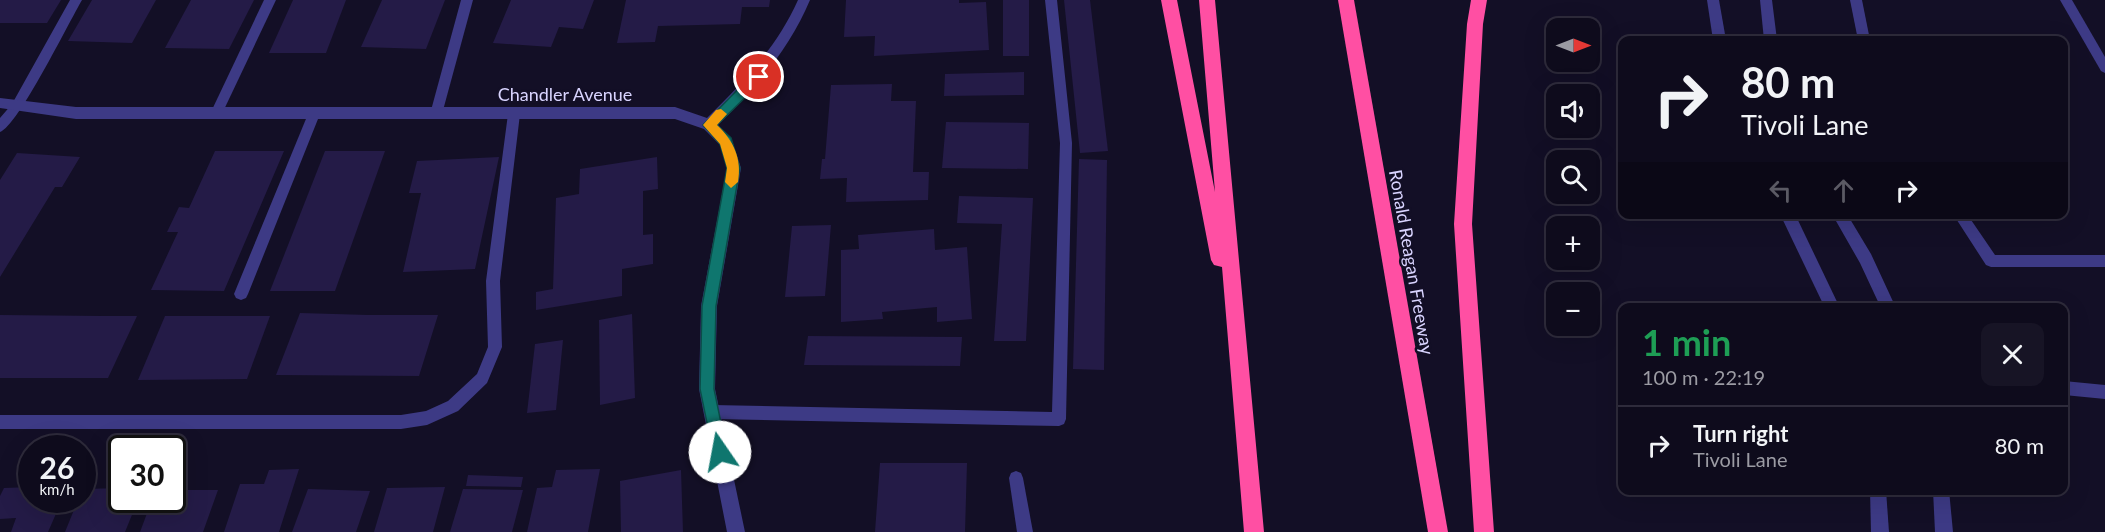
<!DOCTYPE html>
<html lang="en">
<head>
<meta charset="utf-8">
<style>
  :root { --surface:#0e0b1c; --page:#171425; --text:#f1f3f6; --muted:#9b9ba3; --line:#2e2b3b }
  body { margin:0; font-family:Lato,sans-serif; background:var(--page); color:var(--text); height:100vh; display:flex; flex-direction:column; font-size:22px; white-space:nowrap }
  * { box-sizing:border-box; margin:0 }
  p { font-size:20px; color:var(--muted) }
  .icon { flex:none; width:33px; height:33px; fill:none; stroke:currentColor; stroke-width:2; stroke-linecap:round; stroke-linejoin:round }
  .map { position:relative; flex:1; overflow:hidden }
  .sheet { position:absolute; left:1618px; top:303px; width:450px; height:192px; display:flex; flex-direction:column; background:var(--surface); border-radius:12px; box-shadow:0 6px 24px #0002,0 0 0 2px var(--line) }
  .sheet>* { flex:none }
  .top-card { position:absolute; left:1618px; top:36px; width:450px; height:183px; border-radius:12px; box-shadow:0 6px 24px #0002,0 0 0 2px var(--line); background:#0e0b1c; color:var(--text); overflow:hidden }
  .needle { width:39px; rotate:90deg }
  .tools { position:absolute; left:1546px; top:18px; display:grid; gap:12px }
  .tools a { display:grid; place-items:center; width:54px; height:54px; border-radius:12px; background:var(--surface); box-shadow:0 6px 24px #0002,0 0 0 2px var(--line); font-size:30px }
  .speed { position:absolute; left:18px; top:435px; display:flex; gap:12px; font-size:30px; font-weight:700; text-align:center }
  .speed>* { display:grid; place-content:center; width:78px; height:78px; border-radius:50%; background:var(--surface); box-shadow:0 6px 24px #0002,0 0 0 2px var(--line); line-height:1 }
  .speed small { font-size:15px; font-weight:400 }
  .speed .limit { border:3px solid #111; border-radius:9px; background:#fff; color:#111 }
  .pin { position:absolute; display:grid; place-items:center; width:51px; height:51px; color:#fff; margin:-26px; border:3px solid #fff; border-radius:50%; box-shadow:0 2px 6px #0007 }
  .me { position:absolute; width:66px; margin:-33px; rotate:348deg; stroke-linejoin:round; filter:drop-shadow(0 0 4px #0008) }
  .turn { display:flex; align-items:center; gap:21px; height:126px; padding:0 24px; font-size:27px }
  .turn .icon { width:78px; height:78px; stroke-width:2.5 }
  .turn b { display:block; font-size:42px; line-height:51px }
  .lanes { display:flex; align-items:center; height:57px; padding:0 24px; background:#0003; justify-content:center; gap:30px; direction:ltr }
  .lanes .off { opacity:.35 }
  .round { display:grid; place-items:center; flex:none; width:63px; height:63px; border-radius:12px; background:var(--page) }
  .head { display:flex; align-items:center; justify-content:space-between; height:102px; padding:0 24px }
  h1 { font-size:36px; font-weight:700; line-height:45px; color:#1e9e55 }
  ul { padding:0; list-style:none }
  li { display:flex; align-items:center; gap:18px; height:78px; padding:0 24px; border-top:2px solid var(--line) }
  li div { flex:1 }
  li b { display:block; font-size:22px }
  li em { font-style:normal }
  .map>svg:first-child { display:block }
  .building { fill:#241b47 }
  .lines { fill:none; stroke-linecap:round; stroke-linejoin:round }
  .service { fill:#3d3a85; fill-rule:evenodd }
  .minor { fill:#3d3a85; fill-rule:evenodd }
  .tertiary { fill:#3d3a85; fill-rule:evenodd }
  .motorway { fill:#ff4fa3; fill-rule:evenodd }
  .route { fill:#0f766e; stroke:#0a4d48; stroke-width:1.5 }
  .slow { fill:#f59e0b }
  .labels { text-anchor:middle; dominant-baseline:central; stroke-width:5; stroke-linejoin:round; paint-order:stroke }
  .street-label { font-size:18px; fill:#d9d4ff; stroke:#130f26 }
</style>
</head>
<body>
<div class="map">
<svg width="2105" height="532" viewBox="0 0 2105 532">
  <rect width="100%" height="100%" fill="#130f26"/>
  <g class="building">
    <path d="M0,0H61L47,23H0Z"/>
    <path d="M92,0H156L132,43L68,41Z"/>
    <path d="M191,0H254L229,49L165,48Z"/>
    <path d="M293,0H346L326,53H269Z"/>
    <path d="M382,0H445L426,49L361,47Z"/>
    <path d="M511,0H594L583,29L559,27L551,47L493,43Z"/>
    <path d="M626,0H770L769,7H742L740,24L658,26L655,42L617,43Z"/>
    <path d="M846,0H959V3L986,2L989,50L874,56L875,36L844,37Z"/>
    <rect x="1003" y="0" width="26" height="56"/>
    <path d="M1064,0H1090L1108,151L1080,153Z"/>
    <path d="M1024,72V95L944,96L945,74Z"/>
    <path d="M892,84L891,101H916L913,172H929L928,200L846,202L847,178L820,179L822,159H825L831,85Z"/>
    <path d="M946,122L1029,123L1028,169L942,168Z"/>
    <path d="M215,151H284L224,291L151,290L178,232H167L179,207L189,208Z"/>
    <path d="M325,151H385L335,291H270Z"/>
    <path d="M17,153L80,157L62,187H55L0,277V180Z"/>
    <path d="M499,157L475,269L403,272L421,193H409L417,161Z"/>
    <path d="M657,157L658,189L643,191V235L653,234V264L622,269V296L536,310V292L553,289L556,198L579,194L580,169Z"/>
    <path d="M1079,159L1107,160L1104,370L1073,369Z"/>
    <path d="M959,196L1033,198L1026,341H994L1002,224L957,223Z"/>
    <path d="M831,225L825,296L785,297L792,226Z"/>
    <path d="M934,229L935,250L967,247L972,319L937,322V307L882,312L883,319L841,322V250L859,249L858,235Z"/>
    <path d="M300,313L368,315H438L419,376L276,375Z"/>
    <path d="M632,314L635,398L600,405L599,320Z"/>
    <path d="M0,315L102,316H137L108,378H0Z"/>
    <path d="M165,316H270L247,379L138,380Z"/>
    <path d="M808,336L962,337L960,366L804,365Z"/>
    <path d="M563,340L556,410L527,413L535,344Z"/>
    <path d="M880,463H967L965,532H875Z"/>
    <path d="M299,469L279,532H224L240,484H264L269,470Z"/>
    <path d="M600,469L588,532H527L537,488L552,487L556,470Z"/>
    <path d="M681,470L683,532H621L620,481Z"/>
    <path d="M468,475L523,477L521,487L466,486Z"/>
    <path d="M32,487V500H62L48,532H11L16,518L0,519V496L4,488Z"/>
    <path d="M445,487L433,532H374L387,488Z"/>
    <path d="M122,488V500H138L125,532H65L78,500H82L83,489Z"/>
    <path d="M308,489L370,491L356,532H292Z"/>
    <path d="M463,489L523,490L512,532H450Z"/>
    <path d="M172,490H218L203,532H140L152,500H172Z"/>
  </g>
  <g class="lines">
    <g class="service">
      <path d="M70,0H82C69,22 18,126 0,132V118L12,104Z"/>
      <path d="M264,0H276L220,118H212L210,114Z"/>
      <path d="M461,0H473L442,114L436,119L430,114Z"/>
      <path d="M1045,0H1057L1072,143L1066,419L1064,424L1059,426L712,419L707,417L705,412L707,407L712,405L1052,412L1060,143Z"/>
      <path d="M1850,0H1862L1870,40H1858Z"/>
      <path d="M2060,0H2072L2105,57V73L2101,71Z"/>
      <path d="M314,109L320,114L248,294L246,298L241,300L236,298L234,294L308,114Z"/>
      <path d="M514,109L520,114L500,281L502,347L487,383L458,411L427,425L401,429H0V415H401L426,411L448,401L477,374L488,347L486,281L508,114Z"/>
      <path d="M1953,214H1967L1995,255H2105V267H1991L1986,265Z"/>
      <path d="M1016,471L1021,473L1023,478L1033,532H1017L1009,478L1011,473Z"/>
    </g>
    <g class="minor">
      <path d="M798,0H810C789,50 756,87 718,125L731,138L741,168L717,306L715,389L745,532H727L699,389L701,306L727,168L720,145L704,129L675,119H76L0,108V98L76,107H675L707,118C743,83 777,47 798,0Z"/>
      <path d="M2064,381L2105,385V399L2064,395Z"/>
    </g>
    <g class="tertiary">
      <path d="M1707,0H1719L1726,40H1713Z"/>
      <path d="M1760,0H1772L1777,40H1764Z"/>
      <path d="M1780,214H1795L1840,308H1825Z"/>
      <path d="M1832,214H1847L1871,254L1896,308H1881L1860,263Z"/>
      <path d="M1870,490H1886L1889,532H1871Z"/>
      <path d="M1933,490H1949L1953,532H1935Z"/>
    </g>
    <g class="motorway">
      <path d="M1161,0H1177L1215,192L1199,0H1215L1264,532H1244L1222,267L1214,265L1211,260Z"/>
      <path d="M1338,0H1354L1448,532H1428Z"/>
      <path d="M1471,0H1487L1483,24L1472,224L1494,532H1474L1454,224L1467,24Z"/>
    </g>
  </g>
  <path class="route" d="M759,72L763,73L765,77L763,80L717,125L731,138L740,168L716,306L714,389L727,452L725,457L720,459L715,457L713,452L700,389L702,306L727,168L720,144L703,125L754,73Z"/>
  <path class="slow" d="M721,109L727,114L717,125C734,141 742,159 738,182L731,188L725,182L727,168L720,144L703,125L716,110Z"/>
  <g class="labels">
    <g class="street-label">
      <text x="565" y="94">Chandler Avenue</text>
      <text transform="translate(1412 262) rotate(80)">Ronald Reagan Freeway</text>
    </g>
  </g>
</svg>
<div class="tools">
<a><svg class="needle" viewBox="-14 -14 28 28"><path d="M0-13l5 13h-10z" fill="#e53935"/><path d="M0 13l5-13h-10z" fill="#9b9ba3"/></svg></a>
<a><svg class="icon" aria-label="sound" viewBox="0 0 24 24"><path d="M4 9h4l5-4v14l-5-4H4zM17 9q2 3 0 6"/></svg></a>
<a><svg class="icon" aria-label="search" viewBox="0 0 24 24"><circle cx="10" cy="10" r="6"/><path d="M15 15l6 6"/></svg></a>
<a>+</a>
<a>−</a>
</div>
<div class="speed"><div>26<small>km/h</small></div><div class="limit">30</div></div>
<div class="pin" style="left:759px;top:77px;background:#d93025"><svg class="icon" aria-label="arrive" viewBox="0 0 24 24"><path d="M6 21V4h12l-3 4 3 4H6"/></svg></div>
<svg class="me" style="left:720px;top:452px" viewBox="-20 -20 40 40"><circle r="19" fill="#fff"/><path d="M0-13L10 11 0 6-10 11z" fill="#0f766e"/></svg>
<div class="top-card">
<div class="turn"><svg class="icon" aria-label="right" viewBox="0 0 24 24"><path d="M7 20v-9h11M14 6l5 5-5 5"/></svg><div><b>80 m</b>Tivoli Lane</div></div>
<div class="lanes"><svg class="icon off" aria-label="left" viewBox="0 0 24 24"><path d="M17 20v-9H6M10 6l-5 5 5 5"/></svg><svg class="icon off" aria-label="ahead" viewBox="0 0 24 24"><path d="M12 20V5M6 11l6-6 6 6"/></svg><svg class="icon" aria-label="right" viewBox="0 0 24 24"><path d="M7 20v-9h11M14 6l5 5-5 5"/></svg></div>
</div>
<section class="sheet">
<div class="head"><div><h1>1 min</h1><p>100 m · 22:19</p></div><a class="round"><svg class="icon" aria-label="close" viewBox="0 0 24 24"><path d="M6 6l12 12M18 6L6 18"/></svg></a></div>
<ul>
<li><svg class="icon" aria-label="right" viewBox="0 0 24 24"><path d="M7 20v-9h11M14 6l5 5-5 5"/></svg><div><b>Turn right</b><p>Tivoli Lane</p></div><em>80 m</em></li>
</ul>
</section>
</div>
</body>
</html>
